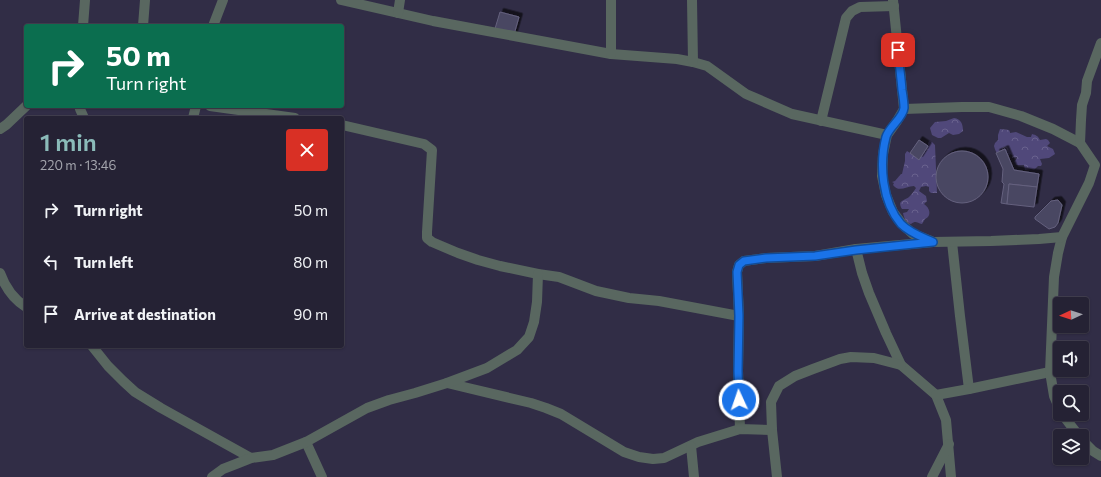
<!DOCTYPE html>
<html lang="en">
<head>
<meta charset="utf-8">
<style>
  :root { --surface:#252234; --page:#2d2a3c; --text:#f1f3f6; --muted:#a3a4ac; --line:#423f4f; --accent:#8bbbb9 }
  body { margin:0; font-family:Commissioner,sans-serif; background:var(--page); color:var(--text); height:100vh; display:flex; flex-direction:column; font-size:15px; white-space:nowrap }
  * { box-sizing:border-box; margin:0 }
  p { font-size:13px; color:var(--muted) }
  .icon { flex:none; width:22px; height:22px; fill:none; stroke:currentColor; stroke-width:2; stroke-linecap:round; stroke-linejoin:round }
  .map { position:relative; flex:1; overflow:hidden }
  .sheet { position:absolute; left:24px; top:116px; width:320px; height:232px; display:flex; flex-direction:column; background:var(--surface); border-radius:4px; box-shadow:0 1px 3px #0004,0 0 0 1px var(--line) }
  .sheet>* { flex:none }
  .guide { position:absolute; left:24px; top:24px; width:320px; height:84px; border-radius:4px; box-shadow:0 1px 3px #0004,0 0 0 1px var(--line); background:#0b6e4f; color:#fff; overflow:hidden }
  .needle { width:26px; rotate:266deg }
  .buttons { position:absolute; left:1053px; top:297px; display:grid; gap:8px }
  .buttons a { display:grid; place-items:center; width:36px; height:36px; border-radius:4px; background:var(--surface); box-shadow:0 1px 3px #0004,0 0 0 1px var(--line); font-size:20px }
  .pin { position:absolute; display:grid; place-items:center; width:34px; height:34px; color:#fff; margin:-17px; border-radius:8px; box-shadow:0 2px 6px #0006 }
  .me { position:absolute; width:44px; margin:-22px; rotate:357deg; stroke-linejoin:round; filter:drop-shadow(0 0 3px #0008) }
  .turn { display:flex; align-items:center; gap:14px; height:84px; padding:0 16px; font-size:18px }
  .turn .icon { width:52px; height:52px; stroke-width:2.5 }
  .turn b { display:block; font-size:28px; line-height:34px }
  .round { display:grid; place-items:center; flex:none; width:42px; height:42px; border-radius:4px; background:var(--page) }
  .headline { display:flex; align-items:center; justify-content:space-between; height:68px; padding:0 16px }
  h1 { font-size:24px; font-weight:600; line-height:30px; color:var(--accent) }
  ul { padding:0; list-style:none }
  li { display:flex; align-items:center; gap:12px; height:52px; padding:0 16px }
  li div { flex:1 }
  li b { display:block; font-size:15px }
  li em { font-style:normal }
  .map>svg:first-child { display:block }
  .forest { fill:url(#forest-crowns) }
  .building { fill:#4a4762; stroke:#64617e; filter:url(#shadow) }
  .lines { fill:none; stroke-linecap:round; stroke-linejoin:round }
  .street { stroke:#596760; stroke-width:10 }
  .route-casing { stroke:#114b97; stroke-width:10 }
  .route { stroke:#1a73e8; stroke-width:7 }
</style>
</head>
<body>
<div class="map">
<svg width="1101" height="477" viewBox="0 0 1101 477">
  <defs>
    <pattern id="forest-crowns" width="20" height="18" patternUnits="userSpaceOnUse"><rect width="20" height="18" fill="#50487a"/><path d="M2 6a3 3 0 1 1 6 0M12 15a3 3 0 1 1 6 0" fill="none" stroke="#69628e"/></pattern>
    <filter id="shadow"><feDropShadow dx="3.5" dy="-3.5" stdDeviation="0" flood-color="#0009"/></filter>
  </defs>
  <rect width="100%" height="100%" fill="#312d46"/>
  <g class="forest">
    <path d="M954,118C961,119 963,124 963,131L959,134L953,135L949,133L941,138H938L932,135L930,128L935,122L946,121Z"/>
    <path d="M1000,129L1009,130L1010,132V133L1016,132L1027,137H1031L1032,134C1036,135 1038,136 1040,140L1046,139L1048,140L1050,143L1047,146L1053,149L1055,154L1049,158L1040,159L1042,164L1041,166H1038L1034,170L1031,169L1025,170L1024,165H1016L1014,161L1016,160L1017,157L1012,158V155L1010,154L1007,158C999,156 996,154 994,146L995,143L998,140V135Z"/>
    <path d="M929,141L932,142L935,145L937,193H931L929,191V187L926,186L921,187L919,191L926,196L927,201L924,204C930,208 932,216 925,219L922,224C917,223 916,220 911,224C906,223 904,218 903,213L907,212L909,209H902C897,200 904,201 909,197C911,195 914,191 916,188L914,186C906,186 899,193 893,185L894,183L892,182L895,181L901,174H902L905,161V154L907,151L919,159L928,146V143Z"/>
  </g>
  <g class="building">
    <path d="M500,12L519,17L513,38L494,32Z"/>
    <path d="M919,140L928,146L919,160L910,153Z"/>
    <path d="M1005,149L1014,170L1039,174L1037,187L1009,184L1007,204L1001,203L1004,184L1002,182L1003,169L996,153Z"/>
    <circle cx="962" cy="177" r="26"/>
    <path d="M1009,184L1037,187L1034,207L1007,204Z"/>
    <path d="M1058,200L1062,205L1058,223L1055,227L1049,229L1035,219V217L1051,201Z"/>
  </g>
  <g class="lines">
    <g class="street">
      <path d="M341,0L433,21L611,54L677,59L693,62L707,66L746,94L792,114L887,135"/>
      <path d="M692,0L693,62"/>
      <path d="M893,0L904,109L897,121L887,135L883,154L882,176L886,195L893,212L902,224L913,234L931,241"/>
      <path d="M398,13L400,0"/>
      <path d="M83,26L85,0"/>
      <path d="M143,26L145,0"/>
      <path d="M213,26L223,0"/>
      <path d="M611,54V0"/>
      <path d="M79,106L80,109L84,118"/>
      <path d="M210,106L295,118"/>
      <path d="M904,109L962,107H989L1021,116L1053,129L1080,143"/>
      <path d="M193,118L196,106"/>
      <path d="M821,121L846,18L852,11L860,7L894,6"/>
      <path d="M342,125L424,144L432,150L427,232V238L432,242L458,253L478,260L500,266L538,274L559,277L596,291L629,298L659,301L739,316"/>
      <path d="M0,129L6,125L26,106"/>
      <path d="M952,242L960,316L969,389"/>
      <path d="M856,249L862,273L869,293L886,333L901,365L936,395L946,420L951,477"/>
      <path d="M0,273C5,287 13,299 26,307"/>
      <path d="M92,346L108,366L123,381L135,392L161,408L251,458"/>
      <path d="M447,383L531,403L546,408L561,414L624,452L639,457L653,459L664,458L698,442L740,429L772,430"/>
      <path d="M936,395L969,389L1050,372"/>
      <path d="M1060,410L1054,396L1050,372L1054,277L1058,253L1062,237"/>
      <path d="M1062,414L1079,436"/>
      <path d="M740,429L738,371L739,316L737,272L739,265L744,261L766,258L815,256L856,249L933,242L991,241L1039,239L1062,237L1089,183L1095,165L1080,143L1081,120L1082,105L1086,93L1087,81L1101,43"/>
      <path d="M1082,440L1093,451L1101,456"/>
      <path d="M306,442L322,477"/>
      <path d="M691,446L694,477"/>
      <path d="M212,477L223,469L236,464L251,458L273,455L306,442L367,408L389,400L415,393L447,383L487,368L517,350L529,337L534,322L537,302L538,274"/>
      <path d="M777,477L772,430L771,402L779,386L795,376L813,369L840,359L851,357L874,358L901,365"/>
      <path d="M932,477L949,444"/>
    </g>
  </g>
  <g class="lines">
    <defs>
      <path id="route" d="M739,400L738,371L739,316L737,272L739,265L744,261L766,258L815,256L856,250L933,242C922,237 910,233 901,224C882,202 879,164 886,137C889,127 903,118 904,108C904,103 903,96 902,90C901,77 899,64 898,50"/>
    </defs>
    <use href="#route" class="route-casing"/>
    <use href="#route" class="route"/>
  </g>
</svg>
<div class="buttons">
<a><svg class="needle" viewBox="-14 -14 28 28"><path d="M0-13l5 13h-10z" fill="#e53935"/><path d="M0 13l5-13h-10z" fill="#a3a4ac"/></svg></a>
<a><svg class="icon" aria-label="sound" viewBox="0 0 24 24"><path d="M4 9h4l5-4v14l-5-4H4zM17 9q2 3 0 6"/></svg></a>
<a><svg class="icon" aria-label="search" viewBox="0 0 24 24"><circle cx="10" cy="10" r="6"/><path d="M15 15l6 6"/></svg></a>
<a><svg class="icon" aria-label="layers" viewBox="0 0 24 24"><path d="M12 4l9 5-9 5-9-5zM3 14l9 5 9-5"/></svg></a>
</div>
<div class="pin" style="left:898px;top:50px;background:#d93025"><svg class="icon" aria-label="arrive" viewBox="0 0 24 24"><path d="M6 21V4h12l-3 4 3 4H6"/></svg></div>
<svg class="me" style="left:739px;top:400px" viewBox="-20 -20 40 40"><circle r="17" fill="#1a73e8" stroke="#fff" stroke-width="3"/><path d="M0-11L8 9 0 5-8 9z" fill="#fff"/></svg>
<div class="guide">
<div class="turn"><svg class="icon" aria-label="right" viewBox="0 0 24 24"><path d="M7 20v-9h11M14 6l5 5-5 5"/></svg><div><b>50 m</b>Turn right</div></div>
</div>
<section class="sheet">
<div class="headline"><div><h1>1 min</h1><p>220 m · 13:46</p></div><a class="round" style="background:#d93025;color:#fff"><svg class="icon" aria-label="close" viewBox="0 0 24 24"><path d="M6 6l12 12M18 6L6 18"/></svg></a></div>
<ul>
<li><svg class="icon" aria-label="right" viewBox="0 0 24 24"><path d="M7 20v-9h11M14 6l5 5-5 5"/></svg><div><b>Turn right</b></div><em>50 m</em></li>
<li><svg class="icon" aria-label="left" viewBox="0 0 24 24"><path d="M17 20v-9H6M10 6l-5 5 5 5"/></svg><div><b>Turn left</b></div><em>80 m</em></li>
<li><svg class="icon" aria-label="arrive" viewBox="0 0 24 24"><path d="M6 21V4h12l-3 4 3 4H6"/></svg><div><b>Arrive at destination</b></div><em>90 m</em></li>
</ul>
</section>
</div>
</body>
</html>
